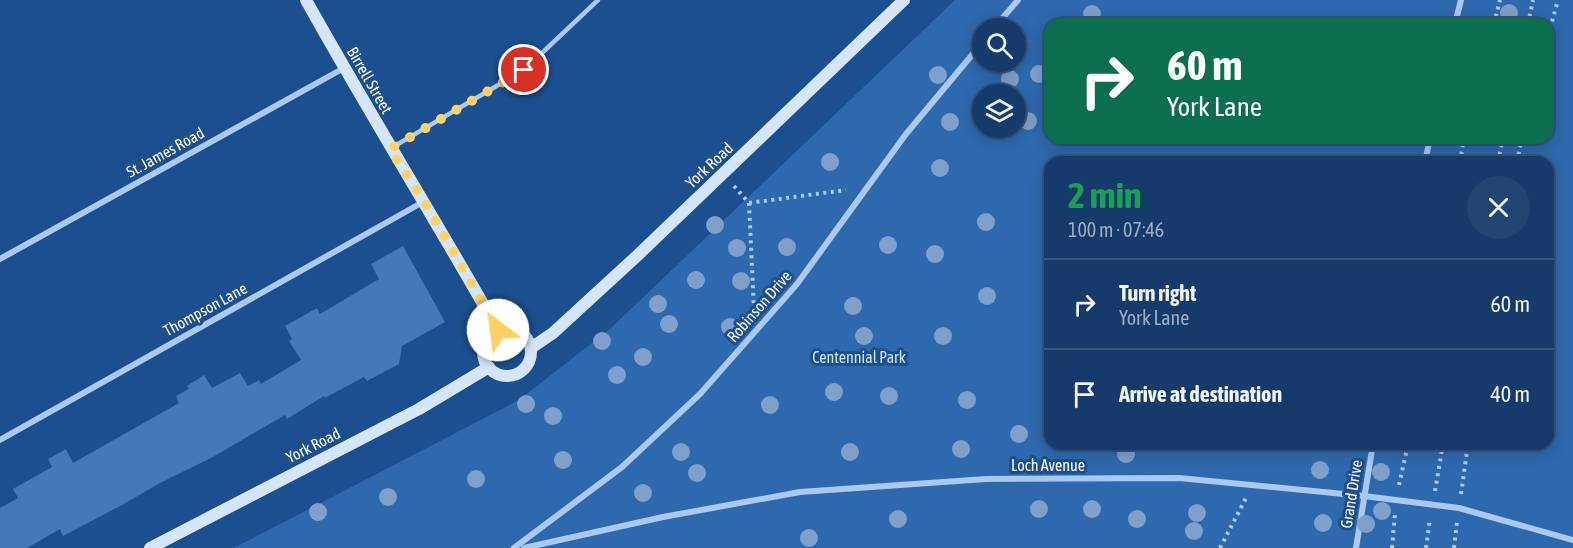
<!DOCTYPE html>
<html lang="en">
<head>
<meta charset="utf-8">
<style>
  :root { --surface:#143b6b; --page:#214673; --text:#f1f3f6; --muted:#9dadc1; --line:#33557e }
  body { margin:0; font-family:"Asap Condensed",sans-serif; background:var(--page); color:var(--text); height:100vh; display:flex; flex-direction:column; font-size:22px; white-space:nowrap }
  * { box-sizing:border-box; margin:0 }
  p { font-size:20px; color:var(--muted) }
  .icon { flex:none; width:33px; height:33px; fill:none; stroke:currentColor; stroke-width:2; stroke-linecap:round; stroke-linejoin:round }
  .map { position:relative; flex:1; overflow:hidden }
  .sheet { position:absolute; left:1044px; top:156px; width:510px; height:294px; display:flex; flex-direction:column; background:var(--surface); border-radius:18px; box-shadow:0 3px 15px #0003,0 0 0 2px var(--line) }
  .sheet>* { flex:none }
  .top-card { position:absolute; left:1044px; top:18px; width:510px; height:126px; border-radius:18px; box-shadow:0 3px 15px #0003,0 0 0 2px var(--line); background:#0b6e4f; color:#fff; overflow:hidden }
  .tools { position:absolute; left:972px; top:18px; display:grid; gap:12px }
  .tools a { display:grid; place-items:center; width:54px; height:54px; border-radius:50%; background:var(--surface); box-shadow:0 3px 15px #0003,0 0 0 2px var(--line); font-size:30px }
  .pin { position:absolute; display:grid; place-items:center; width:51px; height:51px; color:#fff; margin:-26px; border:3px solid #fff; border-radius:50%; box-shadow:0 2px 6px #0007 }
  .me { position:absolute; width:66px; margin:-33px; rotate:330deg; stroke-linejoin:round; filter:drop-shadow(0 0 4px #0008) }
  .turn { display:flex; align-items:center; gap:21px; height:126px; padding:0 24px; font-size:27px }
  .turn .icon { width:78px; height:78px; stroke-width:2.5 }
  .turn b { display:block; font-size:42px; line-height:51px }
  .round { display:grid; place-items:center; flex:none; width:63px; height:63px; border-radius:32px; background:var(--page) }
  .summary { display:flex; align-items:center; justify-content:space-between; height:102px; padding:0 24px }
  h1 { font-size:36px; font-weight:700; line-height:45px; color:#1e9e55 }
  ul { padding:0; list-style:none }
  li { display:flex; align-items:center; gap:18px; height:90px; padding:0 24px; border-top:2px solid var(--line) }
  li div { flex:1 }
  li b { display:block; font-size:22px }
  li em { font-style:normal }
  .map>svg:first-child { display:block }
  .green { fill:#2e69ad; fill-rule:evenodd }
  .building { fill:#4478b7 }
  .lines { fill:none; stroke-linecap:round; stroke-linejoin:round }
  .path { stroke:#a9c9ee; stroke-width:4; stroke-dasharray:3 4.5; stroke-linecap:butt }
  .lane { stroke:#a9c9ee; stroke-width:4.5 }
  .street { stroke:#a9c9ee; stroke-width:6 }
  .secondary { stroke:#d6e6fa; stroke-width:12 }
  .tree { fill:#7ea0ca }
  .route { stroke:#ffd166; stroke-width:10; stroke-dasharray:0 18 }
  .labels { text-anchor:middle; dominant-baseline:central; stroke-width:6; stroke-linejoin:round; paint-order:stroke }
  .street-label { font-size:16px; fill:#fff; stroke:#1b4f8f }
  .park-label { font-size:16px; fill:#cfe3fa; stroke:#1b4f8f }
</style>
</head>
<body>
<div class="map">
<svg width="1573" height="548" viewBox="0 0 1573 548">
  <rect width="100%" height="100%" fill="#1b4f8f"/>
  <path class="green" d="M955,0H1573V548H234L519,400L611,328ZM1050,24H1548V138H1050ZM982,28H1016V62H982ZM982,94H1016V128H982ZM1050,162H1548V444H1050Z"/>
  <path class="building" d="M403,246L445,322L402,346L399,364L367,381L364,377L325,398L324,396L287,419L285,415L211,458L160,483L122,505L63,536L60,529L27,548H0V508L18,498L13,489L52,467L48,459L66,449L73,463L179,403L176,396L189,389L187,386L204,375L212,388L240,373L248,386L259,380L261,384L301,360L289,341L292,339L285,326L317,308L320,314L379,279L371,264Z"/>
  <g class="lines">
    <g class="path">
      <path d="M1494,24L1500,0"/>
      <path d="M1528,24L1533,0"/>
      <path d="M1548,36L1558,0"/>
      <path d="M1460,162L1464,138"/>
      <path d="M1498,162L1503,138"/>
      <path d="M1517,162L1522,138"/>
      <path d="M734,186L749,203L754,310"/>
      <path d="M749,203L846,190"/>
      <path d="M1399,485L1408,444"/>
      <path d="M1435,491L1443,444"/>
      <path d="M1461,494L1468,444"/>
      <path d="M1220,548L1246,498"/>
      <path d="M1392,548L1395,513"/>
      <path d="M1426,548L1430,519"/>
      <path d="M1454,548L1457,522"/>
    </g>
    <path class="lane" d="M393,147L524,70L598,0"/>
    <g class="street">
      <path d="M1455,24L1461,0"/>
      <path d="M994,28L1018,0"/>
      <path d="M1425,162L1430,138"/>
      <path d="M0,259L344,68"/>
      <path d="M0,440L423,202"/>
      <path d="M514,548L622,467L700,394L797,284L906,134L982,43"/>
      <path d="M524,548L663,517L800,492L986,479L1179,478L1364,496L1459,508L1573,540"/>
      <path d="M1356,548L1373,444"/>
    </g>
    <g class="secondary">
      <path d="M306,0C368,111 435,219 498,330"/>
      <circle cx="507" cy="352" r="24"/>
      <path d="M531,348L553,333L639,254L904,0"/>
      <path d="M150,548L419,409L489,367"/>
    </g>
  </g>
  <g class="tree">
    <circle cx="1509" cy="13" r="9"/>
    <circle cx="1092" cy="14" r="9"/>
    <circle cx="1039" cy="74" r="9"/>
    <circle cx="938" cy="75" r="9"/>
    <circle cx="1010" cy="79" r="9"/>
    <circle cx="1028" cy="121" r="9"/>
    <circle cx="950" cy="122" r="9"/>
    <circle cx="830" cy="162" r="9"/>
    <circle cx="940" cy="168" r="9"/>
    <circle cx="986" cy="222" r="9"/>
    <circle cx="715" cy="225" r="9"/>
    <circle cx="888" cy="245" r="9"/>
    <circle cx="787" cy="247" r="9"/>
    <circle cx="737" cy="248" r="9"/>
    <circle cx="935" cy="254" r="9"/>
    <circle cx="696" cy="280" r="9"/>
    <circle cx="741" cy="281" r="9"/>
    <circle cx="987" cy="296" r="9"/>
    <circle cx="658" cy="304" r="9"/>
    <circle cx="853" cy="306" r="9"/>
    <circle cx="669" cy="324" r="9"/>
    <circle cx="730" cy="327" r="9"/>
    <circle cx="864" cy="336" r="9"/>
    <circle cx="943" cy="336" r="9"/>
    <circle cx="602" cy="341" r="9"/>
    <circle cx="643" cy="357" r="9"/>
    <circle cx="617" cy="375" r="9"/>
    <circle cx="834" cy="392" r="9"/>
    <circle cx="889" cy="396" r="9"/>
    <circle cx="967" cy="400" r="9"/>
    <circle cx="526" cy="404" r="9"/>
    <circle cx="770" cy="405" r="9"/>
    <circle cx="553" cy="416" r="9"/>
    <circle cx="1019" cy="434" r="9"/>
    <circle cx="961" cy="449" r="9"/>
    <circle cx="681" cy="452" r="9"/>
    <circle cx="850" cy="452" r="9"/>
    <circle cx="1126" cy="454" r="9"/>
    <circle cx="563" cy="460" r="9"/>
    <circle cx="1320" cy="470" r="9"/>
    <circle cx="1381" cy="472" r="9"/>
    <circle cx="697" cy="473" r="9"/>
    <circle cx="476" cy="479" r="9"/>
    <circle cx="643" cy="493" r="9"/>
    <circle cx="388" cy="497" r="9"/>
    <circle cx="1039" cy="509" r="9"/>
    <circle cx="1092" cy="509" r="9"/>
    <circle cx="1382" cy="511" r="9"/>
    <circle cx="318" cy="512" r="9"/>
    <circle cx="1197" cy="513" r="9"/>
    <circle cx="898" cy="519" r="9"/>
    <circle cx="1137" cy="519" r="9"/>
    <circle cx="1323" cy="523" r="9"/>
    <circle cx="1366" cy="524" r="9"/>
    <circle cx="1194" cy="531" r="9"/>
    <circle cx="809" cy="538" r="9"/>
  </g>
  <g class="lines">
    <path class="route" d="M498,330L424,201L390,149L524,70"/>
  </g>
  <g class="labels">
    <g class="street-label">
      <text transform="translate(370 80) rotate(60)">Birrell Street</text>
      <text transform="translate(165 152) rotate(-29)">St. James Road</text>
      <text transform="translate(709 165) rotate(-43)">York Road</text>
      <text transform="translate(759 306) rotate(-49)">Robinson Drive</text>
      <text transform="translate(205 309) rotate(-29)">Thompson Lane</text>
      <text transform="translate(313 445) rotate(-27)">York Road</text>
      <text x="1048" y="465">Loch Avenue</text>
      <text transform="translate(1351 494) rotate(-81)">Grand Drive</text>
    </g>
    <g class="park-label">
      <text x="859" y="357">Centennial Park</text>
    </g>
  </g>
</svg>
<div class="tools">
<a><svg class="icon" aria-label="search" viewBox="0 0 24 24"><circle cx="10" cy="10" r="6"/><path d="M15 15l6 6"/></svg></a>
<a><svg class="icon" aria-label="layers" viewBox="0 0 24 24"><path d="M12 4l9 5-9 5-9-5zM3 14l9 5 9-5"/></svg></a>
</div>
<div class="pin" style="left:524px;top:70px;background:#d93025"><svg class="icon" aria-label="arrive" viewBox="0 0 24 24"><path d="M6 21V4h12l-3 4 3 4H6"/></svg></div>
<svg class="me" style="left:498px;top:330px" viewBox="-20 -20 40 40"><circle r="19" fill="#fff"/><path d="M0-13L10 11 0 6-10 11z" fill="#ffd166"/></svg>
<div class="top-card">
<div class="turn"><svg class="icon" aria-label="right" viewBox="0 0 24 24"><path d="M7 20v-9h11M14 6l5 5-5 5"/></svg><div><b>60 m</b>York Lane</div></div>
</div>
<section class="sheet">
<div class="summary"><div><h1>2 min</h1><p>100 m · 07:46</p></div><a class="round"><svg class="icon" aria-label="close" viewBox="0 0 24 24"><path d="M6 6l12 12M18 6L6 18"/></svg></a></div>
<ul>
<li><svg class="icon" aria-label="right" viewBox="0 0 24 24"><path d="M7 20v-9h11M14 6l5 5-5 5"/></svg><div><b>Turn right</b><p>York Lane</p></div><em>60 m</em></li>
<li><svg class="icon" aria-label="arrive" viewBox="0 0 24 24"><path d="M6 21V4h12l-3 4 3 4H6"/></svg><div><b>Arrive at destination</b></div><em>40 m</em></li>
</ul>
</section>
</div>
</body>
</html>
